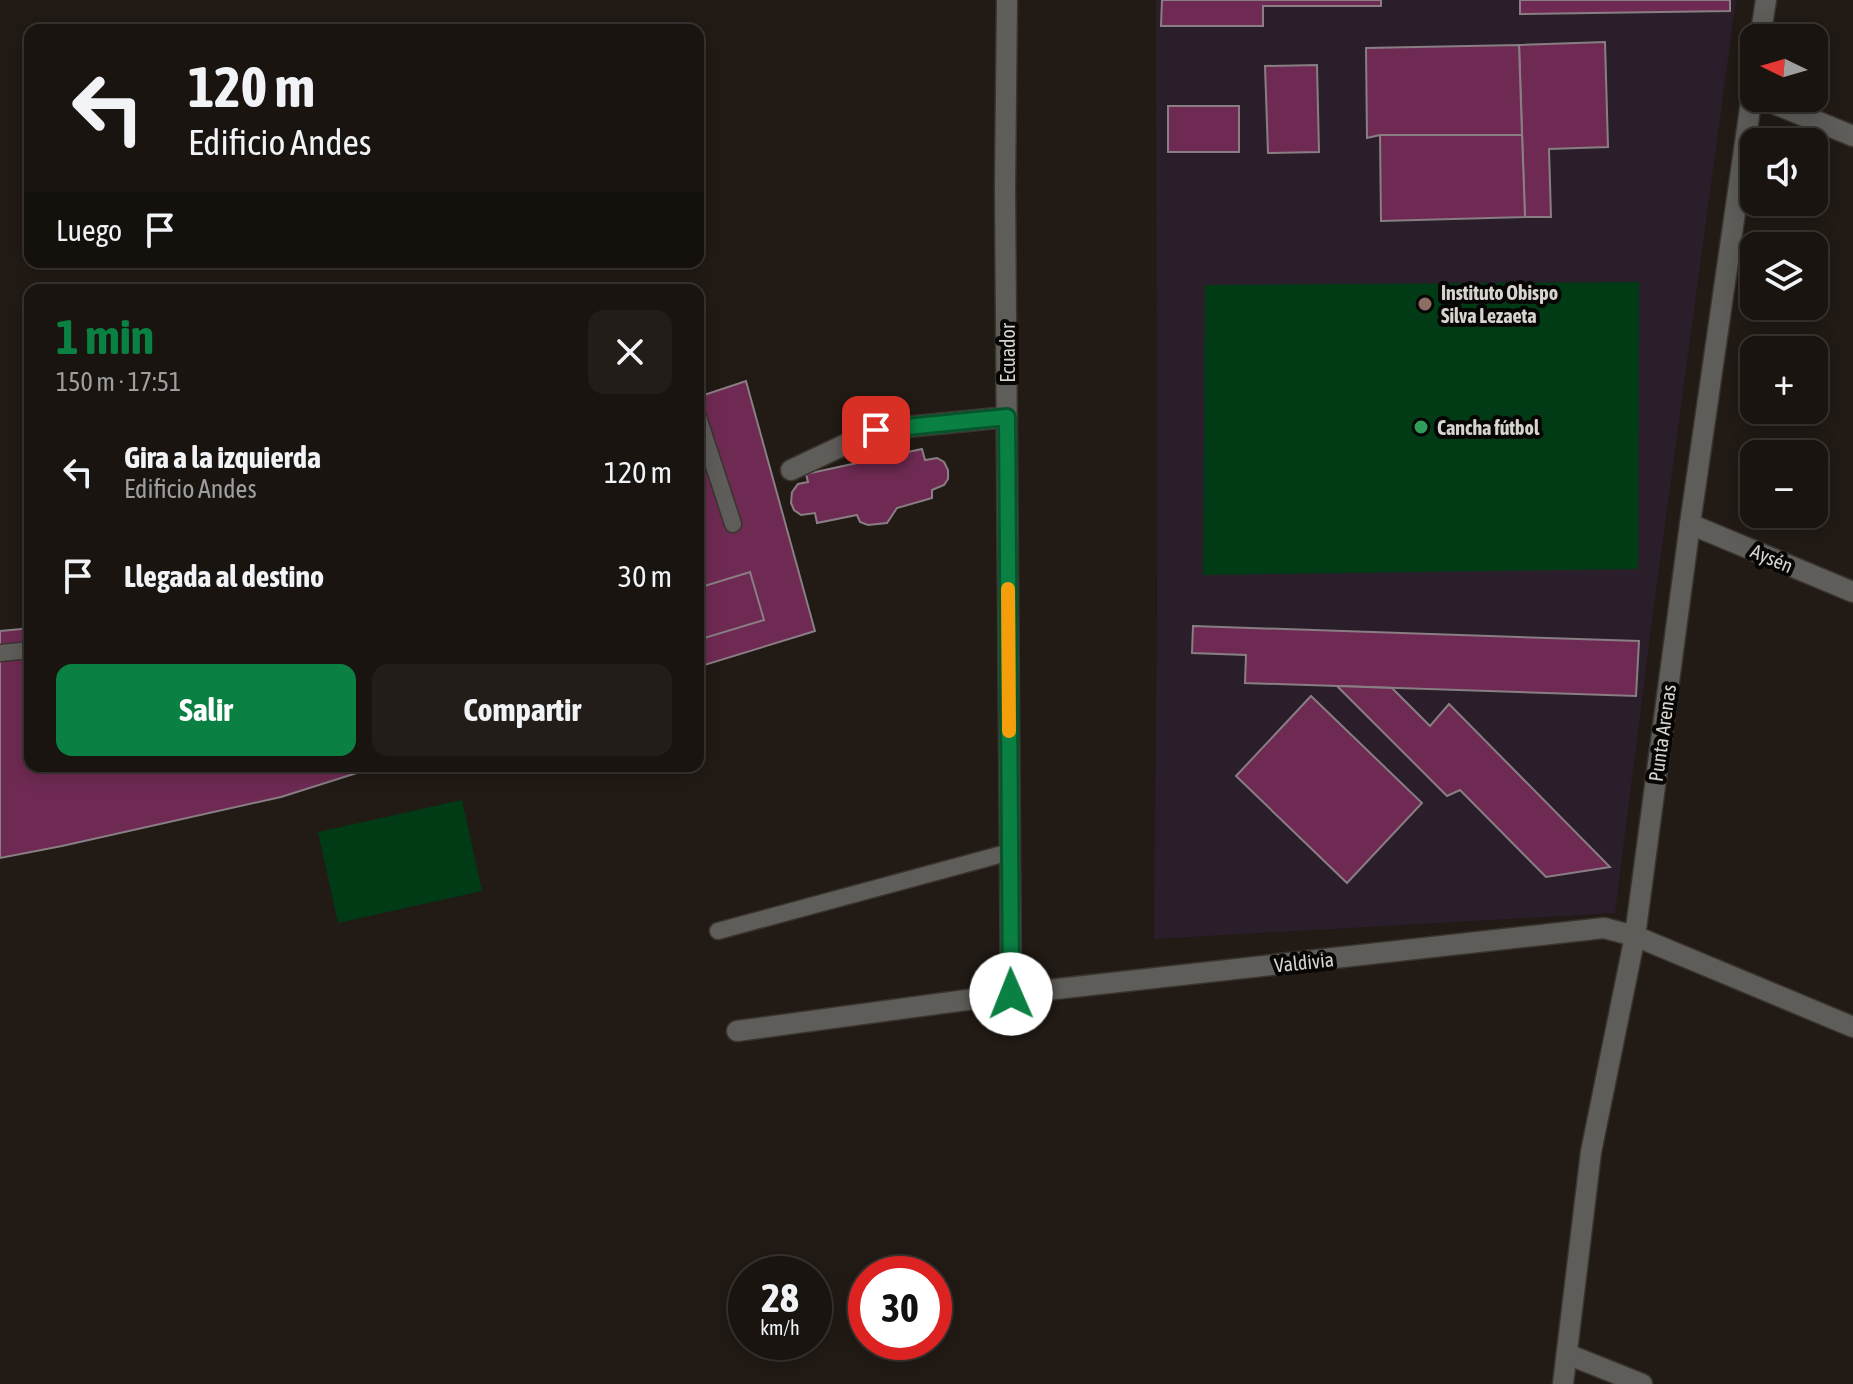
<!DOCTYPE html>
<html lang="es">
<head>
<meta charset="utf-8">
<style>
  :root { --surface:#191410; --page:#221d19; --text:#f1f3f6; --muted:#9f9e9f; --line:#373330; --accent:#0b8043 }
  body { margin:0; font-family:"Asap Condensed",sans-serif; background:var(--page); color:var(--text); height:100vh; display:flex; flex-direction:column; font-size:30px; white-space:nowrap }
  * { box-sizing:border-box; margin:0 }
  p { font-size:26px; color:var(--muted) }
  .icon { flex:none; width:44px; height:44px; fill:none; stroke:currentColor; stroke-width:2; stroke-linecap:round; stroke-linejoin:round }
  .map { position:relative; flex:1; overflow:hidden }
  .details { position:absolute; left:24px; top:284px; width:680px; height:488px; display:flex; flex-direction:column; background:var(--surface); border-radius:16px; box-shadow:0 4px 20px #0003,0 0 0 2px var(--line) }
  .details>* { flex:none }
  .hud { position:absolute; left:24px; top:24px; width:680px; height:244px; border-radius:16px; box-shadow:0 4px 20px #0003,0 0 0 2px var(--line); background:#191410; color:var(--text); overflow:hidden }
  .needle { width:52px; rotate:275deg }
  .tools { position:absolute; left:1740px; top:24px; display:grid; gap:16px }
  .tools a { display:grid; place-items:center; width:88px; height:88px; border-radius:16px; background:var(--surface); box-shadow:0 4px 20px #0003,0 0 0 2px var(--line); font-size:40px }
  .speed { position:absolute; left:728px; top:1256px; display:flex; gap:16px; font-size:40px; font-weight:700; text-align:center }
  .speed>* { display:grid; place-content:center; width:104px; height:104px; border-radius:50%; background:var(--surface); box-shadow:0 4px 20px #0003,0 0 0 2px var(--line); line-height:1 }
  .speed small { font-size:20px; font-weight:400 }
  .speed .limit { border:12px solid #d22; background:#fff; color:#111 }
  .pin { position:absolute; display:grid; place-items:center; width:68px; height:68px; color:#fff; margin:-34px; border-radius:16px; box-shadow:0 4px 12px #0006 }
  .me { position:absolute; width:88px; margin:-44px; rotate:359deg; stroke-linejoin:round; filter:drop-shadow(0 0 6px #0008) }
  .turn { display:flex; align-items:center; gap:28px; height:168px; padding:0 32px; font-size:36px }
  .turn .icon { width:104px; height:104px; stroke-width:2.5 }
  .turn b { display:block; font-size:56px; line-height:68px }
  .then { display:flex; align-items:center; height:76px; padding:0 32px; background:#0003; gap:16px; font-size:30px }
  .round { display:grid; place-items:center; flex:none; width:84px; height:84px; border-radius:16px; background:var(--page) }
  .head { display:flex; align-items:center; justify-content:space-between; height:136px; padding:0 32px }
  h1 { font-size:48px; font-weight:700; line-height:60px; color:var(--accent) }
  .button { display:flex; gap:16px; margin-top:auto; padding:16px 32px }
  .button a { flex:1; height:92px; border-radius:16px; background:var(--accent); color:#fff; font-size:32px; font-weight:700; line-height:92px; text-align:center }
  .button a+a { background:var(--page); color:var(--text) }
  ul { padding:0; list-style:none }
  li { display:flex; align-items:center; gap:24px; height:104px; padding:0 32px }
  li div { flex:1 }
  li b { display:block; font-size:30px }
  li em { font-style:normal }
  .map>svg:first-child { display:block }
  .education { fill:#2a1e2b }
  .green { fill:#003b16 }
  .building { fill:#6f2a53; stroke:#887e83; stroke-width:2 }
  .lines { fill:none; stroke-linecap:round; stroke-linejoin:round }
  .lane-casing { stroke:#3a342f; stroke-width:19 }
  .street-casing { stroke:#3a342f; stroke-width:23 }
  .lane { stroke:#5f5d59; stroke-width:16 }
  .street { stroke:#5f5d59; stroke-width:20 }
  .route-casing { stroke:#07532c; stroke-width:20 }
  .route { stroke:#0b8043; stroke-width:14 }
  .slow { stroke:#f59e0b; stroke-width:14 }
  .education-dot { fill:#8d6e63; stroke:#080604; stroke-width:3 }
  .leisure-dot { fill:#2e9e5b; stroke:#080604; stroke-width:3 }
  .labels { text-anchor:middle; dominant-baseline:central; stroke-width:8; stroke-linejoin:round; paint-order:stroke }
  .poi-label { font-size:20px; font-weight:bold; fill:#d7d3cf; stroke:#080604; text-anchor:start }
  .street-label { font-size:20px; fill:#d7d3cf; stroke:#080604 }
</style>
</head>
<body>
<div class="map">
<svg width="1853" height="1384" viewBox="0 0 1853 1384">
  <rect width="100%" height="100%" fill="#211a15"/>
  <path class="education" d="M1156,0H1736L1652,620L1615,913L1154,939L1157,608Z"/>
  <g class="green">
    <path d="M1639,282L1638,569L1203,575L1205,285Z"/>
    <path d="M462,800L482,891L338,923L318,832Z"/>
  </g>
  <g class="building">
    <path d="M1162,0H1381V6H1263V26H1161Z"/>
    <path d="M1520,0H1730V11L1520,14Z"/>
    <path d="M1605,42L1608,147L1549,149L1551,217H1525L1519,45Z"/>
    <path d="M1519,45L1522,135H1380L1367,138L1366,48Z"/>
    <path d="M1317,65L1319,152L1268,153L1265,66Z"/>
    <rect x="1168" y="106" width="71" height="46"/>
    <path d="M1380,135H1522L1525,217L1381,221Z"/>
    <path d="M746,381L815,631L698,667V397Z"/>
    <path d="M922,449L925,460L937,458L944,462L948,470V479L944,485L932,490V498L897,508L887,523L868,525L860,522L857,515L817,523L815,513L801,515L794,510L791,503L792,492L798,484L808,482L806,474Z"/>
    <path d="M750,572L764,620L698,640V588Z"/>
    <path d="M30,626V766H379L281,797L62,846L0,858V631L21,629Z"/>
    <path d="M1193,626L1639,641L1636,696L1245,683L1246,655L1192,653Z"/>
    <path d="M1337,686L1392,688L1430,726L1449,704L1610,867L1546,877L1460,790L1447,796Z"/>
    <path d="M1311,696L1422,803L1347,883L1236,776Z"/>
  </g>
  <g class="lines">
    <defs>
      <g id="lane">
        <path d="M698,417L733,524"/>
        <path d="M0,653L30,650"/>
        <path d="M718,931L1010,852"/>
      </g>
      <g id="street">
        <path d="M1007,0L1005,187L1011,994"/>
        <path d="M1760,38L1766,0"/>
        <path d="M1760,98L1853,136"/>
        <path d="M791,470L876,430L1007,417"/>
        <path d="M1690,524L1853,592"/>
        <path d="M737,1031L1011,994L1604,928L1635,936L1853,1027"/>
        <path d="M1567,1354L1642,1384"/>
        <path d="M1563,1384L1591,1152L1635,936L1690,524L1754,81"/>
      </g>
    </defs>
    <use href="#lane" class="lane-casing"/>
    <use href="#street" class="street-casing"/>
    <use href="#lane" class="lane"/>
    <use href="#street" class="street"/>
  </g>
  <g class="lines">
    <defs>
      <path id="route" d="M876,430L1007,417L1011,994"/>
    </defs>
    <use href="#route" class="route-casing"/>
    <use href="#route" class="route"/>
    <path class="slow" d="M1008,589L1009,731"/>
  </g>
  <circle class="education-dot" cx="1425" cy="304" r="8"/>
  <circle class="leisure-dot" cx="1421" cy="427" r="8"/>
  <g class="labels">
    <g class="poi-label">
      <text x="1441" y="292">Instituto Obispo<tspan x="1441" dy="23">Silva Lezaeta</tspan></text>
      <text x="1437" y="427">Cancha fútbol</text>
    </g>
    <g class="street-label">
      <text transform="translate(1007 353) rotate(-90)">Ecuador</text>
      <text transform="translate(1772 558) rotate(23)">Aysén</text>
      <text transform="translate(1662 733) rotate(-82)">Punta Arenas</text>
      <text transform="translate(1304 962) rotate(-6)">Valdivia</text>
    </g>
  </g>
</svg>
<div class="tools">
<a><svg class="needle" viewBox="-14 -14 28 28"><path d="M0-13l5 13h-10z" fill="#e53935"/><path d="M0 13l5-13h-10z" fill="#9f9e9f"/></svg></a>
<a><svg class="icon" aria-label="sound" viewBox="0 0 24 24"><path d="M4 9h4l5-4v14l-5-4H4zM17 9q2 3 0 6"/></svg></a>
<a><svg class="icon" aria-label="layers" viewBox="0 0 24 24"><path d="M12 4l9 5-9 5-9-5zM3 14l9 5 9-5"/></svg></a>
<a>+</a>
<a>−</a>
</div>
<div class="speed"><div>28<small>km/h</small></div><div class="limit">30</div></div>
<div class="pin" style="left:876px;top:430px;background:#d93025"><svg class="icon" aria-label="arrive" viewBox="0 0 24 24"><path d="M6 21V4h12l-3 4 3 4H6"/></svg></div>
<svg class="me" style="left:1011px;top:994px" viewBox="-20 -20 40 40"><circle r="19" fill="#fff"/><path d="M0-13L10 11 0 6-10 11z" fill="#0b8043"/></svg>
<div class="hud">
<div class="turn"><svg class="icon" aria-label="left" viewBox="0 0 24 24"><path d="M17 20v-9H6M10 6l-5 5 5 5"/></svg><div><b>120 m</b>Edificio Andes</div></div>
<div class="then">Luego<svg class="icon" aria-label="arrive" viewBox="0 0 24 24"><path d="M6 21V4h12l-3 4 3 4H6"/></svg></div>
</div>
<section class="details">
<div class="head"><div><h1>1 min</h1><p>150 m · 17:51</p></div><a class="round"><svg class="icon" aria-label="close" viewBox="0 0 24 24"><path d="M6 6l12 12M18 6L6 18"/></svg></a></div>
<ul>
<li><svg class="icon" aria-label="left" viewBox="0 0 24 24"><path d="M17 20v-9H6M10 6l-5 5 5 5"/></svg><div><b>Gira a la izquierda</b><p>Edificio Andes</p></div><em>120 m</em></li>
<li><svg class="icon" aria-label="arrive" viewBox="0 0 24 24"><path d="M6 21V4h12l-3 4 3 4H6"/></svg><div><b>Llegada al destino</b></div><em>30 m</em></li>
</ul>
<div class="button"><a>Salir</a><a>Compartir</a></div>
</section>
</div>
</body>
</html>
